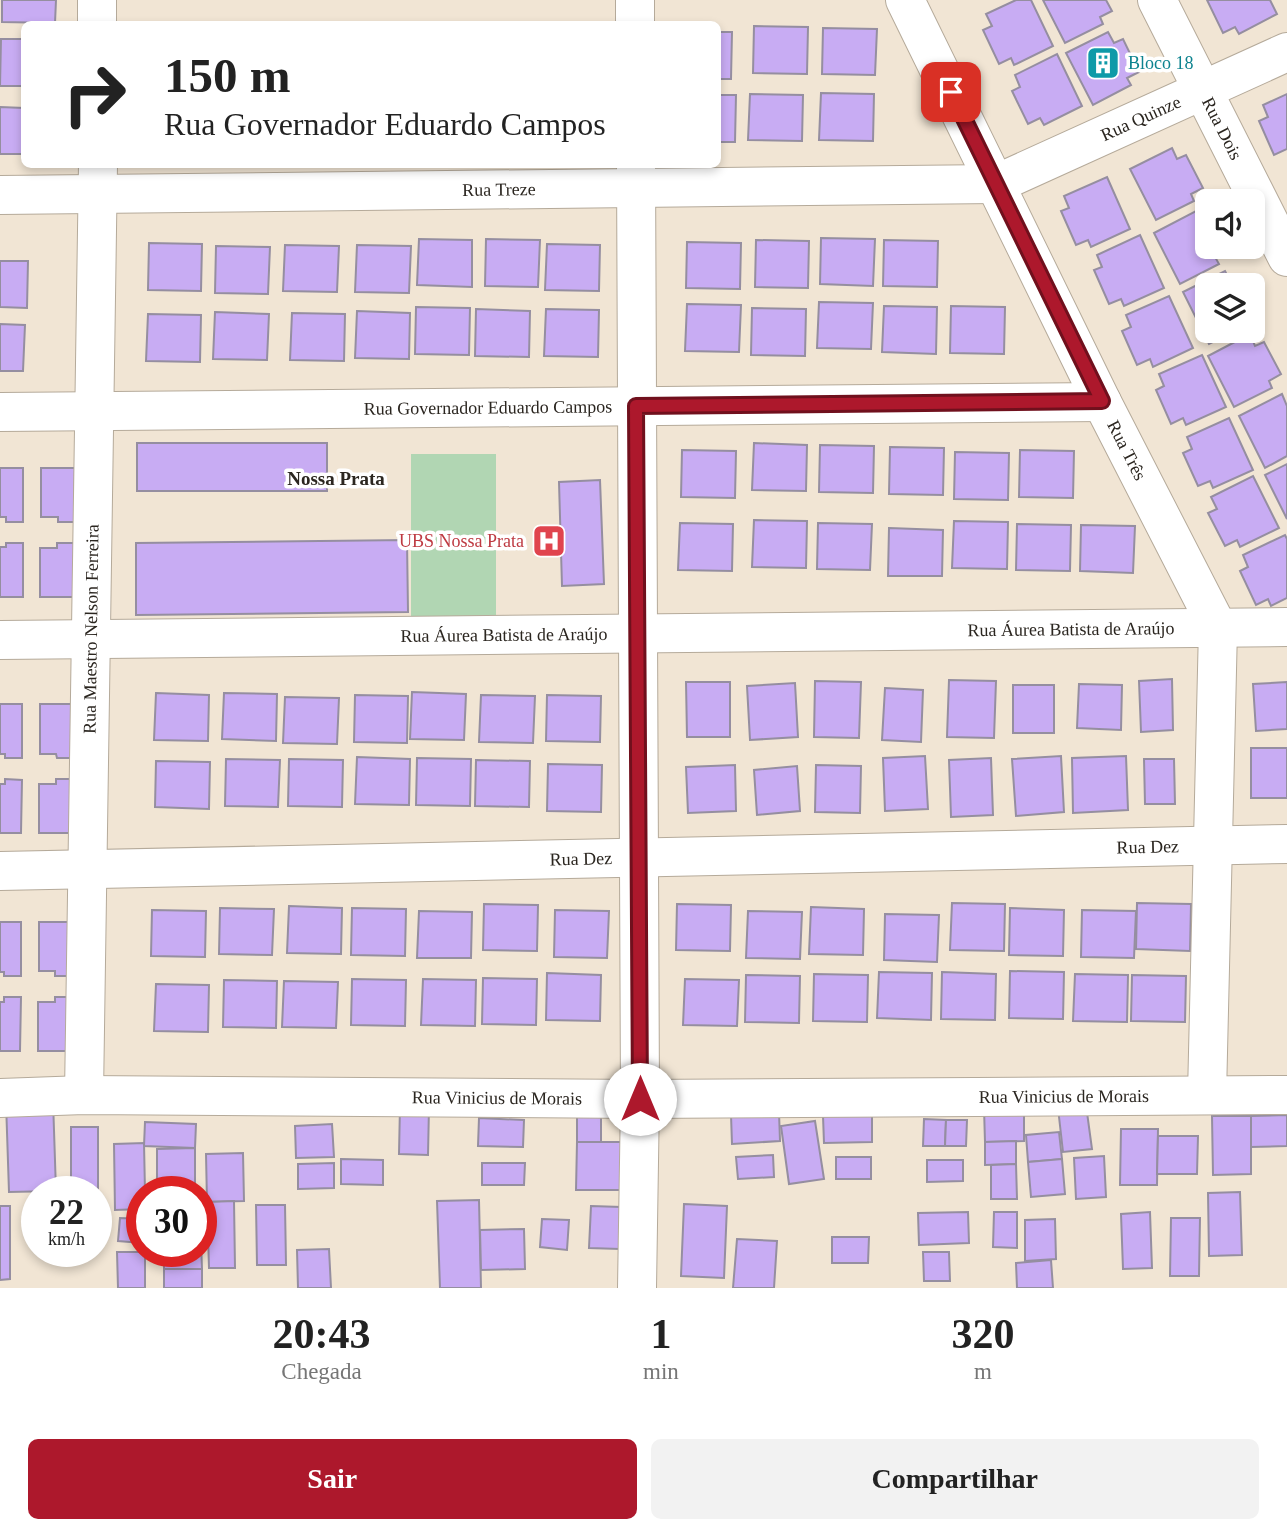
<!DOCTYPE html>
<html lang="pt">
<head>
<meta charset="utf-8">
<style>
  :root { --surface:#fff; --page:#f2f2f2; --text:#222; --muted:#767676; --accent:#ad182c }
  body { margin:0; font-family:Georgia,serif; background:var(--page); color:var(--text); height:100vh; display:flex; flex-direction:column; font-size:26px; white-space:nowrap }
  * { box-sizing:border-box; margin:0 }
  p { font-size:23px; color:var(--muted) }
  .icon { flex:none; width:38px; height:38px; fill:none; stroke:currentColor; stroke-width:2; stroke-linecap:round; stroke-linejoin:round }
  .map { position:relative; height:1288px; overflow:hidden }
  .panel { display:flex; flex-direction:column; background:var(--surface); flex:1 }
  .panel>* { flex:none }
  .hud { position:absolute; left:21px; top:21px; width:700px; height:147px; border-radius:10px; box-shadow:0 4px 10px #0003; background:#fff; color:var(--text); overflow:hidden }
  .controls { position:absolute; left:1195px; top:189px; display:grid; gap:14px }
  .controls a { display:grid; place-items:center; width:70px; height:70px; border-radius:10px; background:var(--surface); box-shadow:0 4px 10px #0003; font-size:35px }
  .speed { position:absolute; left:21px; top:1176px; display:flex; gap:14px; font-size:35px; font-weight:700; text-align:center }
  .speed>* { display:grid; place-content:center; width:91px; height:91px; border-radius:50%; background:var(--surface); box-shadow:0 4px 10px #0003; line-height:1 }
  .speed small { font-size:18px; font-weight:400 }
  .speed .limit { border:10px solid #d22; background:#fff; color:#111 }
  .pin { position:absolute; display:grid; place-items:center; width:60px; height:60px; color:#fff; margin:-30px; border-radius:14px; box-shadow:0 4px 10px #0006 }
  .me { position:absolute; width:77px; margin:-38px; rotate:0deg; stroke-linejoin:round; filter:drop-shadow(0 0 5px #0008) }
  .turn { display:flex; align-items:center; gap:24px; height:147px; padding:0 28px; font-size:32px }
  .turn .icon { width:91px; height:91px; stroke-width:2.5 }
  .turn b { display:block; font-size:49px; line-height:60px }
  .eta { display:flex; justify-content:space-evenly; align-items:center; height:119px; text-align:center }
  .eta b { font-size:42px; font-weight:700; line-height:49px }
  .cta { display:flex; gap:14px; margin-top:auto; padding:14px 28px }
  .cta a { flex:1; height:80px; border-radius:10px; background:var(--accent); color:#fff; font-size:28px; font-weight:700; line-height:80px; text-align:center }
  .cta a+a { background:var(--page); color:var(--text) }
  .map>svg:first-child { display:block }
  .green { fill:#b1d6b3 }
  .building { fill:#c8acf3; stroke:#958ea0; stroke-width:2 }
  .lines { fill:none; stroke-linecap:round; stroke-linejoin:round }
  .minor-casing { stroke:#b5aa9a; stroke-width:40 }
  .minor { stroke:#fff; stroke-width:38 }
  .route-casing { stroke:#70101d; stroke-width:18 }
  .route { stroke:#ad182c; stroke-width:12 }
  .labels { text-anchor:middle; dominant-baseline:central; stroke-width:7; stroke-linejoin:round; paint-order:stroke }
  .culture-label { font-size:18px; fill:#0d838f; stroke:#fff; text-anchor:start }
  .street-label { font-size:18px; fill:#2b2620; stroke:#fff }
  .health-label { font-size:18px; fill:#be3a42; stroke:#fff; text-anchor:end }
  .neighbourhood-label { font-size:19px; font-weight:bold; fill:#2b2620; stroke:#fff }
</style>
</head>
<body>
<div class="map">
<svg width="1287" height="1288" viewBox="0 0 1287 1288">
  <rect width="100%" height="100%" fill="#f1e5d4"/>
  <rect class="green" x="411" y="454" width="85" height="168"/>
  <g class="building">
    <path d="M2,0H56L55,23L2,22Z"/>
    <path d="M1016,0H1031L1053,46L1014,65L1011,58L999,64L983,30L992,26L986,14Z"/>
    <path d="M1043,0H1106L1112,11L1100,17L1103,24L1065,43Z"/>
    <path d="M1207,0H1270L1277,14L1239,34L1235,27L1223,33Z"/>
    <path d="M754,26L808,27L807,74L753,73Z"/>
    <path d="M823,28L877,29L875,75L822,74Z"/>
    <path d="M718,32H732L731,79H718Z"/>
    <path d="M1108,32L1114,43L1123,39L1139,72L1127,78L1131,85L1093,105L1066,53Z"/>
    <path d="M1,39H24V86H0Z"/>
    <path d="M1057,54L1082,106L1044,125L1040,118L1028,124L1012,91L1020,87L1015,75Z"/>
    <path d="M821,93L874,94L873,141L819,140Z"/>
    <path d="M750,94L803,95L802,141L748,140Z"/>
    <path d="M1287,94V149L1274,155L1259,121L1268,117L1263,105Z"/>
    <path d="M718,95H736L735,142H718Z"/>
    <path d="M0,107L24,108V154H0Z"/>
    <path d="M1172,148L1177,159L1186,155L1203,188L1191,194L1194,201L1156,220L1130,169Z"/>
    <path d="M1107,177L1130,229L1091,247L1088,240L1076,245L1061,211L1069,208L1064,196Z"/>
    <path d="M1196,211L1202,222L1208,220V247H1225L1227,251L1215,257L1219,264L1180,284L1154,233Z"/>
    <path d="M1140,235L1164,288L1124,306L1121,299L1109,304L1094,270L1102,267L1097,255Z"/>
    <path d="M821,238L875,239L873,286L820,284Z"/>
    <path d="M419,239L472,240V287L417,285Z"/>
    <path d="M486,239L540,240L538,287L485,286Z"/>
    <path d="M756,240L809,241L808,288L755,287Z"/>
    <path d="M884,240L938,241L937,287L883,286Z"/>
    <path d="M687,242L741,243L740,289L686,288Z"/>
    <path d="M149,243L202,244L201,291L148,290Z"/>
    <path d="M547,244L600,245L599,291L545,290Z"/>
    <path d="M285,245L339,246L337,292L283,291Z"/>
    <path d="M357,245L411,246L409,293L355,292Z"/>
    <path d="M216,246L270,247L268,294L215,293Z"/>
    <path d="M0,261H28L27,308L0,307Z"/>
    <path d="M1225,271L1231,283L1240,279L1243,285H1208V331H1235L1209,344L1183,292Z"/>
    <path d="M1169,296L1193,348L1153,367L1150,359L1137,365L1122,331L1131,327L1126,315Z"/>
    <path d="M819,302L873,303L871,349L817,348Z"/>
    <path d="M687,304L741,305L739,352L685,351Z"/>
    <path d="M884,306L937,307L936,354L882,352Z"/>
    <path d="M951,306L1005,307L1004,354L950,353Z"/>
    <path d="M416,307L470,308L469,355L415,354Z"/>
    <path d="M752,308L806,309L805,356L751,355Z"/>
    <path d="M476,309L530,311L529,357L475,356Z"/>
    <path d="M546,309L599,310L598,357L544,356Z"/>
    <path d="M357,311L410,313L409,359L355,358Z"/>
    <path d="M215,312L269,314L267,360L213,359Z"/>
    <path d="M292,313L345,314L344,361L290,360Z"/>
    <path d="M148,314L201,315L200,362L146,361Z"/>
    <path d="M0,324L25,325L23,371H0Z"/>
    <path d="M1250,334L1255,346L1264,342L1281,374L1269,381L1272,388L1234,407L1208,356Z"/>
    <path d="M1202,355L1226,407L1186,425L1183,418L1171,424L1156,390L1164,386L1159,374Z"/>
    <path d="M1282,394L1287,406V456L1265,468L1239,416Z"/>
    <path d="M1229,418L1253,470L1213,488L1210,481L1198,486L1183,453L1192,449L1187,437Z"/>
    <rect x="137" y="443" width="190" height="48"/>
    <path d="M754,443L807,445L806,491L752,490Z"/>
    <path d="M820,445L874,446L873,493L819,492Z"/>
    <path d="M890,447L944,448L943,495L889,494Z"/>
    <path d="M682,450L736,451L735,498L681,497Z"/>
    <path d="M1020,450L1074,451L1073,498L1019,497Z"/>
    <path d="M955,452L1009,453L1008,500L954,499Z"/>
    <path d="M1287,464V519L1265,475Z"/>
    <path d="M0,468H23V522H6V517H0Z"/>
    <path d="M41,468H75L74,522H58V517H41Z"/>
    <path d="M1253,476L1279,528L1240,547L1237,540L1225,546L1208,513L1217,509L1211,497Z"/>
    <path d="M600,480L604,584L562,586L559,482Z"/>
    <path d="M754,520L807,521L806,568L752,567Z"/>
    <path d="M954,521L1008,522L1007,569L952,568Z"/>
    <path d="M680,523L733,524L732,571L678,570Z"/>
    <path d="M818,523L872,524L870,570L817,569Z"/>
    <path d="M1017,524L1071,525L1070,571L1016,570Z"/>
    <path d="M1081,525L1135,526L1133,573L1080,571Z"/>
    <path d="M889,528L943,530L942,576H888Z"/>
    <path d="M1285,535L1287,539V598L1271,606L1268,599L1256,605L1240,571L1248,567L1243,555Z"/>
    <path d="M407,540L408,612L136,615V543Z"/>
    <path d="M6,543H23V597H0V547H6Z"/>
    <path d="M57,543H74V597H40V548H57Z"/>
    <path d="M1172,679L1173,730L1141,732L1139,681Z"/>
    <path d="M949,680L996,681L994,738L947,737Z"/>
    <path d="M815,681L861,682L859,738L814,737Z"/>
    <path d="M686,682H730V737H687Z"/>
    <path d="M1287,682V729L1256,731L1253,684Z"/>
    <path d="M795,683L798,737L750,740L747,686Z"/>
    <path d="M1079,684L1122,685L1121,730L1077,728Z"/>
    <rect x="1013" y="685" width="41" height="48"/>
    <path d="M885,688L923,690L921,742L882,740Z"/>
    <path d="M412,692L466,694L464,740L410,739Z"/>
    <path d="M156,693L209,695L208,741L154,740Z"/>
    <path d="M224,693L277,694L276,741L222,739Z"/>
    <path d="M355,695L408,696L407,743L354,742Z"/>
    <path d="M481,695L535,696L533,743L479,742Z"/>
    <path d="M547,695L601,696L600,742L546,741Z"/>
    <path d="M285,697L339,698L337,744L283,743Z"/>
    <path d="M0,704H22V758H5V754H0Z"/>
    <path d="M40,704H73V758H57L56,754H40Z"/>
    <rect x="1251" y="748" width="36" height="50"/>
    <path d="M925,756L928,809L885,811L883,758Z"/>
    <path d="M1061,756L1064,812L1016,816L1012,759Z"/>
    <path d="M1126,756L1128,810L1073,813L1072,758Z"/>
    <path d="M357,757L410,759L409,805L355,804Z"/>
    <path d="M417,758L471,759L470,806L416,805Z"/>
    <path d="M991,758L993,815L951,817L949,760Z"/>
    <path d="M226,759L280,760L278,807L225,806Z"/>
    <path d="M289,759L343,760L342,807L288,806Z"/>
    <path d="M1144,759H1174L1175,804H1145Z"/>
    <path d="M476,760L530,761L529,807L475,806Z"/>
    <path d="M156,761L210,762L209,809L155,807Z"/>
    <path d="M548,764L602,765L601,812L547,811Z"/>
    <path d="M735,765L736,811L688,813L686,767Z"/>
    <path d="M816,765L861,766L860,813L815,812Z"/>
    <path d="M797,766L800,811L757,815L754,770Z"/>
    <path d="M5,779L22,780L21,833H0V784H5Z"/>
    <path d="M56,779H73V833H39V784H56Z"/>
    <path d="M952,903L1005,904L1004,951L950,950Z"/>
    <path d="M1137,903L1191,904L1190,951L1136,949Z"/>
    <path d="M484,904L538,905L537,951L483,950Z"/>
    <path d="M677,904L731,905L730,951L676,950Z"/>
    <path d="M289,906L342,908L341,954L287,953Z"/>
    <path d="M811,907L864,909L863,955L809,954Z"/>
    <path d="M220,908L274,909L272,955L219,954Z"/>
    <path d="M352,908L406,909L405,956L351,955Z"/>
    <path d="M1010,908L1064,910L1063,956L1009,955Z"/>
    <path d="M152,910L206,911L205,957L151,956Z"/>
    <path d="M555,910L609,911L607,958L554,957Z"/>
    <path d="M1082,910L1136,911L1134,958L1081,957Z"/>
    <path d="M419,911L472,912L471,958H417Z"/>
    <path d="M748,911L802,912L800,959L746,958Z"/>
    <path d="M885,914L939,915L937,962L884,960Z"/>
    <path d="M0,922H21V976H4V972H0Z"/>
    <path d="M39,922H72V976H55V971H39Z"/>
    <path d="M1010,971L1064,972L1063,1019L1009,1018Z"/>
    <path d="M879,972L932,973L931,1020L877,1018Z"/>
    <path d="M942,972L996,974L995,1020L941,1019Z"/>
    <path d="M547,973L601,975L600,1021L546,1020Z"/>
    <path d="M814,974L868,975L867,1022L813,1021Z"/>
    <path d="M1075,974L1128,975L1127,1022L1073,1021Z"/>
    <path d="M746,975L800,976L799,1023L745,1022Z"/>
    <path d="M1132,975L1186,976L1185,1022L1131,1021Z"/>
    <path d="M483,978L537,979L536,1025L482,1024Z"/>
    <path d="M352,979L406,980L405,1026L351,1025Z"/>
    <path d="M423,979L476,980L475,1026L421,1025Z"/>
    <path d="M685,979L739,980L737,1026L683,1025Z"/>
    <path d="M224,980L277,981L276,1028L223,1027Z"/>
    <path d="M284,981L338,982L336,1028L282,1027Z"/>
    <path d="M156,984L209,985L208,1032L154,1031Z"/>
    <path d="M4,997H21L20,1051H0V1002H4Z"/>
    <path d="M55,997H72L71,1051H38V1002H55Z"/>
    <path d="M53,1100L56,1191L9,1192L6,1102Z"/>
    <path d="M1086,1105L1092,1149L1063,1152L1058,1108Z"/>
    <path d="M400,1106L429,1107L428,1155L399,1154Z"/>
    <path d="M1024,1107V1141L985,1142L984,1108Z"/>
    <rect x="577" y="1108" width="24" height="34"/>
    <path d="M779,1112L780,1141L732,1144L731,1115Z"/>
    <path d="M872,1115V1142L824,1143L823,1116Z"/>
    <path d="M1287,1115V1146L1251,1147V1116Z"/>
    <path d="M1212,1116H1251V1174L1213,1175Z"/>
    <path d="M479,1118L524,1120L523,1147L478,1146Z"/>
    <path d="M924,1119L946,1120L945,1146H923Z"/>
    <path d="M946,1120H967L966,1146H945Z"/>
    <path d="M815,1121L824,1179L789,1184L781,1126Z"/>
    <path d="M145,1122L196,1124L195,1148L144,1146Z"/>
    <path d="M332,1124L334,1157L296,1158L295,1126Z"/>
    <path d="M71,1127H98V1195H96V1192H71Z"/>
    <path d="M1121,1129H1158L1157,1185H1120Z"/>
    <path d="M1059,1132L1062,1159L1028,1162L1026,1135Z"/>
    <path d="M1158,1136H1198L1197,1174H1157Z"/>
    <path d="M1016,1141V1164L985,1165V1142Z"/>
    <path d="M577,1142H622V1190H576Z"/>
    <path d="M144,1143L145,1192H142V1209L115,1210L114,1144Z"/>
    <path d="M195,1148V1184L157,1185V1149Z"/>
    <path d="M243,1153L244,1201L207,1202L206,1154Z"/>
    <path d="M773,1155L774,1177L738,1179L736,1157Z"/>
    <path d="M1104,1156L1106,1197L1076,1199L1074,1158Z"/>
    <rect x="836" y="1157" width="35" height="22"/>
    <path d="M341,1159L383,1160V1185L341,1184Z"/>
    <path d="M1062,1159L1065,1194L1031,1197L1028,1162Z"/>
    <path d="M927,1160H963V1181L927,1182Z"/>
    <path d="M334,1163V1188L298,1189V1164Z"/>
    <path d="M482,1163H525L524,1185H482Z"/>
    <path d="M1016,1164L1017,1199H991V1165Z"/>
    <path d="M1240,1192L1242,1255L1209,1256L1208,1193Z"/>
    <path d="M479,1200L481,1288H440L437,1201Z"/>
    <path d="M234,1201L235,1268H209L207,1202Z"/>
    <path d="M684,1204L727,1206L724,1278L681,1276Z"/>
    <path d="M256,1205H285L286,1265H257Z"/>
    <path d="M0,1206H10V1279L0,1280Z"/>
    <path d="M591,1206L621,1207L620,1249L589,1248Z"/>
    <path d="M968,1212L969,1243L919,1245L918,1213Z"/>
    <path d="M994,1212H1017V1248L993,1247Z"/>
    <path d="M1150,1212L1152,1268L1123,1269L1121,1214Z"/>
    <path d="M120,1218L142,1219V1243L118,1241Z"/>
    <path d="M1171,1218H1200L1199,1276H1170Z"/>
    <path d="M542,1219L569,1220L567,1250L540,1247Z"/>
    <path d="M1055,1219L1056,1259L1025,1261V1220Z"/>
    <path d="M524,1229L525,1269L481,1270L480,1230Z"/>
    <path d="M832,1237H869L868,1263H832Z"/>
    <path d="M737,1239L777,1241L774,1288H733Z"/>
    <path d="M201,1241L202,1269H164V1251H201Z"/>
    <path d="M329,1249L331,1288H298L297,1250Z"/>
    <path d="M117,1252H145V1288H118Z"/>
    <path d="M923,1252H949L950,1281H924Z"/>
    <path d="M1051,1260L1053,1288H1017L1016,1263Z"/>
    <rect x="164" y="1269" width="38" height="19"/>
  </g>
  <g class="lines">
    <defs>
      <g id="minor">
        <path d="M97,0V24"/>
        <path d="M635,0V24"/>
        <path id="s1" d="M905,0L1102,402L1218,628L1207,1095"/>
        <path id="s2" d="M1157,0L1287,257"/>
        <path d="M636,164L640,1099L637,1288"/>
        <path id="s3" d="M0,195L996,184L1287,52"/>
        <path id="s4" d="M0,412L1102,402"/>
        <path id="s5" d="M0,640L1287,627"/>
        <path id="s6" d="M0,871L1287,844"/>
        <path id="s7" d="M84,1095L98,164"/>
        <path id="s8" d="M0,1098L84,1095L640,1099L1287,1095"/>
      </g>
    </defs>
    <use href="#minor" class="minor-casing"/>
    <use href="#minor" class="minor"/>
  </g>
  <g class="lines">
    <defs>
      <path id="route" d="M640,1099L636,406L1102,401L951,92"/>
    </defs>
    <use href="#route" class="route-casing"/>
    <use href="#route" class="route"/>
  </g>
  <defs>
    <symbol id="building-square" viewBox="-11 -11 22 22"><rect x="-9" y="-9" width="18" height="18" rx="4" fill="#0f9aa8" stroke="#fff"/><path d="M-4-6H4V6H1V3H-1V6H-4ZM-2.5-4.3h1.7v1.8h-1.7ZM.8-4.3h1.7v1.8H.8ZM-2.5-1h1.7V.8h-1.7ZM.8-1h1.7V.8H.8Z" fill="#fff"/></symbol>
    <symbol id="hospital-square" viewBox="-11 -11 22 22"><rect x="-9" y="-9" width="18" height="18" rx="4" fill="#e0444e" stroke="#fff"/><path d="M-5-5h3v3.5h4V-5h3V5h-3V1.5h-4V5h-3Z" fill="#fff"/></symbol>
  </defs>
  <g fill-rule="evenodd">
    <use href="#building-square" x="1084" y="44" width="38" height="38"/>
    <use href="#hospital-square" x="530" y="522" width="38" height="38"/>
  </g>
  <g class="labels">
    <g class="culture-label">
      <text x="1128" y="63">Bloco 18</text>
    </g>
    <g class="street-label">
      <text stroke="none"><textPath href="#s3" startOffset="1155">Rua Quinze</textPath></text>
      <text stroke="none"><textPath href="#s2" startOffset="144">Rua Dois</textPath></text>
      <text stroke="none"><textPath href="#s3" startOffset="499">Rua Treze</textPath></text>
      <text stroke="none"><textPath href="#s4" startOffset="488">Rua Governador Eduardo Campos</textPath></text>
      <text stroke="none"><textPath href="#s1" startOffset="502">Rua Três</textPath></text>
      <text stroke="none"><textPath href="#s5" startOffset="1071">Rua Áurea Batista de Araújo</textPath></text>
      <text stroke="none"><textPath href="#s7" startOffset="466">Rua Maestro Nelson Ferreira</textPath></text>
      <text stroke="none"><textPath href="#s5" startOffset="504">Rua Áurea Batista de Araújo</textPath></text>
      <text stroke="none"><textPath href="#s6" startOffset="1148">Rua Dez</textPath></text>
      <text stroke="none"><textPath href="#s6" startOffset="581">Rua Dez</textPath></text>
      <text stroke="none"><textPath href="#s8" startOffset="1064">Rua Vinicius de Morais</textPath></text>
      <text stroke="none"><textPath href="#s8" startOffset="497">Rua Vinicius de Morais</textPath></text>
    </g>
    <g class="health-label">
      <text x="524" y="541">UBS Nossa Prata</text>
    </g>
    <g class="neighbourhood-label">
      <text x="336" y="478">Nossa Prata</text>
    </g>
  </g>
</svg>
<div class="controls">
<a><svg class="icon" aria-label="sound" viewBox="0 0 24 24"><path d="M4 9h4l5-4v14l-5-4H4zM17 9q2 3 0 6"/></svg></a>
<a><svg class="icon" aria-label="layers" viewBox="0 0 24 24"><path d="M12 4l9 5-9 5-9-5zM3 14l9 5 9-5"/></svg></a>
</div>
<div class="speed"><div>22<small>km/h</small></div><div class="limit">30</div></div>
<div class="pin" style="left:951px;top:92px;background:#d93025"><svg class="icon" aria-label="arrive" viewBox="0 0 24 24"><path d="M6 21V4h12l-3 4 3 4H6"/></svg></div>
<svg class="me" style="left:640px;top:1099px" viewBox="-20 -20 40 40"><circle r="19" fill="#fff"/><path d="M0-13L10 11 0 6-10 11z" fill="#ad182c"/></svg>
<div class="hud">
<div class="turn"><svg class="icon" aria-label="right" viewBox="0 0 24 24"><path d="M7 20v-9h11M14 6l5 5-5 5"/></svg><div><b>150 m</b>Rua Governador Eduardo Campos</div></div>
</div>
</div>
<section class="panel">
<div class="eta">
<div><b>20:43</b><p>Chegada</p></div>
<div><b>1</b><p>min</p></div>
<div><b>320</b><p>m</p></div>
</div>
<div class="cta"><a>Sair</a><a>Compartilhar</a></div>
</section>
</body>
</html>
